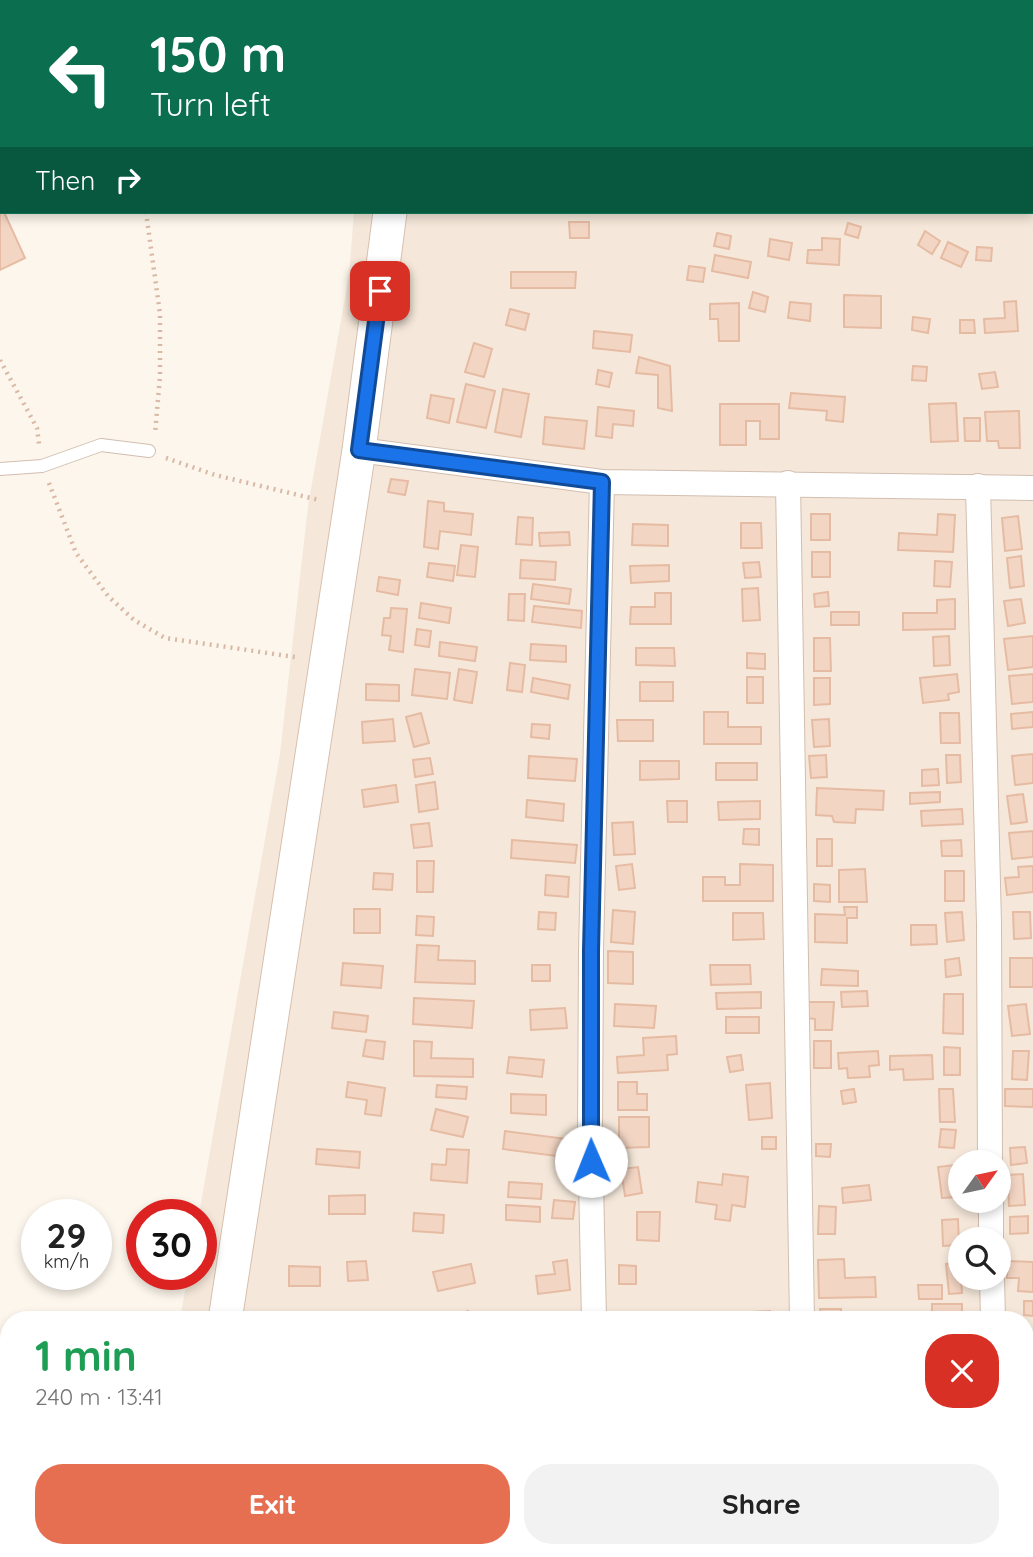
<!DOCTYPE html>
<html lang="en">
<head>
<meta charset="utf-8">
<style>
  :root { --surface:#fff; --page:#f2f2f2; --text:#222; --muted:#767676; --accent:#e76f51 }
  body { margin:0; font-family:Quicksand,sans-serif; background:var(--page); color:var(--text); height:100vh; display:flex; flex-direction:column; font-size:26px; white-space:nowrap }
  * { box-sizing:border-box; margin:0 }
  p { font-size:23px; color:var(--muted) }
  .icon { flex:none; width:38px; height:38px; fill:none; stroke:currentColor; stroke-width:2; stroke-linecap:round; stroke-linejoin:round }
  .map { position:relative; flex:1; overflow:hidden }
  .side { position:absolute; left:0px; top:1311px; width:1034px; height:247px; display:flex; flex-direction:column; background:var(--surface); border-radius:28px 28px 0 0; box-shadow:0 4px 10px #0003 }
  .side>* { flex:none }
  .banner { position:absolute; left:0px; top:0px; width:1034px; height:214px; box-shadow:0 4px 10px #0003; background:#0b6e4f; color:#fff; overflow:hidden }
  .needle { width:46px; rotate:57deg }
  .controls { position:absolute; left:948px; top:1150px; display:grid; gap:14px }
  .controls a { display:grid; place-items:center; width:63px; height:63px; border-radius:50%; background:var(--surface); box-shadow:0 4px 10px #0003; font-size:35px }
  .speed { position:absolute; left:21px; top:1199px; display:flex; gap:14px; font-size:35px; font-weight:700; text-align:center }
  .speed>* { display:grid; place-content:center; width:91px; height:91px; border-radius:50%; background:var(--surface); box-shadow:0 4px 10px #0003; line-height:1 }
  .speed small { font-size:18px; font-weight:400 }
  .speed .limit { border:10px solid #d22; background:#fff; color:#111 }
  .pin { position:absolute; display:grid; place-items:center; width:60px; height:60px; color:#fff; margin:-30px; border-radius:14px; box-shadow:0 4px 10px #0006 }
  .me { position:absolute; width:77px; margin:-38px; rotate:359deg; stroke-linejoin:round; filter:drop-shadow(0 0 5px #0008) }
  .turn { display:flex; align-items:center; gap:24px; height:147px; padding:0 35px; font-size:32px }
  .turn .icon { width:91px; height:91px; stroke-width:2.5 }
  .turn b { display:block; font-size:49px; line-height:60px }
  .then { display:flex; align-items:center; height:66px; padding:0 35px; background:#0003; gap:14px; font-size:26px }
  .round { display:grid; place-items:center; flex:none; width:74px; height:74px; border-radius:28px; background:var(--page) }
  .overview { display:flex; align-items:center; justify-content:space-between; height:119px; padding:0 35px }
  h1 { font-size:42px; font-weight:800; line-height:52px; color:#1e9e55 }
  .cta { display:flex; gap:14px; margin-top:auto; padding:14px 35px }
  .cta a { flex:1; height:80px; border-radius:28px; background:var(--accent); color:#fff; font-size:28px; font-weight:800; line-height:80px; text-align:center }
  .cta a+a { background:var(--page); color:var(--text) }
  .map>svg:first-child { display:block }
  .residential { fill:#f5e8da; fill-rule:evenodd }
  .building { fill:#f3d5c3; stroke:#e6bba3; stroke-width:2 }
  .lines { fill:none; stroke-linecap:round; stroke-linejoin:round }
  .service-casing { stroke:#d1beb0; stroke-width:14 }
  .minor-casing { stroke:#d1beb0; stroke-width:26 }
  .secondary-casing { stroke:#d6c0b0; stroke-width:35 }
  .path { stroke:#d9b8a5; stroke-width:4.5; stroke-dasharray:2 5; stroke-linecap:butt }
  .service { stroke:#fff; stroke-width:12 }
  .minor { stroke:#fff; stroke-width:24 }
  .secondary { stroke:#fff; stroke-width:33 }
  .route-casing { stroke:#114b97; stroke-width:18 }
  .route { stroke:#1a73e8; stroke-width:12 }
</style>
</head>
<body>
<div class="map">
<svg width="1033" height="1557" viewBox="0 0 1033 1557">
  <rect width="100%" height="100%" fill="#fdf6ec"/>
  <path class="residential" d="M368,0H1033V1557H143L145,1549H1026V1320L180,1319L188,1274H201V1214H199L280,754L308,506L349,275L354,212H1032V2H368ZM961,1162H999V1200H961ZM961,1239H999V1278H961Z"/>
  <g class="building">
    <path d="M0,203L2,212H4L25,258L0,270Z"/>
    <path d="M569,222H589V238H570Z"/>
    <path d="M848,223L861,227L858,238L845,234Z"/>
    <path d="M925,231L940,241L932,254L918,245Z"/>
    <path d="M717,233L731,236L729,249L714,246Z"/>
    <path d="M822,238L840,239L839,265L807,263L808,250H822Z"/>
    <path d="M770,239L792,243L789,260L768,256Z"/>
    <path d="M948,242L968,252L961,267L941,258Z"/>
    <path d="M977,247L992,248L991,261L976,260Z"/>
    <path d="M715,255L751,262L748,278L712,271Z"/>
    <path d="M689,266L705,268L703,282L687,280Z"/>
    <path d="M511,272H576L575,288H511Z"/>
    <path d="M753,292L768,297L765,312L749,308Z"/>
    <path d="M844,295L881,296V328L844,327Z"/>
    <path d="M1016,301L1018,331L985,333L984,319L1005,318L1004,302Z"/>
    <path d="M790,302L811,304L810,321L788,318Z"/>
    <path d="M739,303V341H719L718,319H710V304Z"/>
    <path d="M510,309L529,314L525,330L506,325Z"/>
    <path d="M913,317L930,319L928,333L912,330Z"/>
    <path d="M960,320H974L975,333H960Z"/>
    <path d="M594,331L632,335L630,352L593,348Z"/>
    <path d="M474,343L492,349L484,377L465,372Z"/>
    <path d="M639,357L670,366L672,411L658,408V375L636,373Z"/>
    <path d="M913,366L927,367L926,381L912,380Z"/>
    <path d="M598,370L612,373L609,387L596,384Z"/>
    <path d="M995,372L998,387L982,389L979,374Z"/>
    <path d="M466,384L495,391L486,428L457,422Z"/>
    <path d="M503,389L529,394L521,437L495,432Z"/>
    <path d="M791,393L845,397L843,422L826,420L827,411L789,408Z"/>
    <path d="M431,395L454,399L449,423L427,418Z"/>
    <path d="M956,403L958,441L931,442L929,404Z"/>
    <path d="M720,404H779V439H760V421H746V445H720Z"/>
    <path d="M598,407L634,411L633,426L613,424L612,438L596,436Z"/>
    <path d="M1019,411L1020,448H999L998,441H987L985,412Z"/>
    <path d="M545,417L587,421L584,449L543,444Z"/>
    <path d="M964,418H980V441H965Z"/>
    <path d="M391,479L408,481L405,495L388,492Z"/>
    <path d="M428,501L444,503V511L473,514L471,535L440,531L438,549L424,547Z"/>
    <rect x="811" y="514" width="19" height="26"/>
    <path d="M938,514L955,515L953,552L898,550L899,533L937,535Z"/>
    <path d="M1018,516L1022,549L1005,551L1002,518Z"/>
    <path d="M518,517L533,518L532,545L516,544Z"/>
    <path d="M741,523H761L762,548H741Z"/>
    <path d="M633,524L668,525V546L632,545Z"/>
    <path d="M569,532L570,545L540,546L539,533Z"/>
    <path d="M461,545L478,547L475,577L457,575Z"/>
    <rect x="812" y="552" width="18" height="25"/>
    <path d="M1021,556L1024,586L1010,588L1007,558Z"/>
    <path d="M521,560L556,562L555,580L520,578Z"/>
    <path d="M935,561L952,562L950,587L934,586Z"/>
    <path d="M759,562L761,577L745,578L743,563Z"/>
    <path d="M429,563L455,566L453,581L427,577Z"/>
    <path d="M669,565V581L631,583L630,566Z"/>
    <path d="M379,577L400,580L398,595L377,591Z"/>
    <path d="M533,584L571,589L569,604L531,599Z"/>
    <path d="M758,588L760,620L743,621L742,589Z"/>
    <path d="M828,592L829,606L815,607L814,594Z"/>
    <path d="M655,593H671V624H630L631,607H655Z"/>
    <path d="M509,594H525L524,621L508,620Z"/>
    <path d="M955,599V629L903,630V613H937V600Z"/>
    <path d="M1021,599L1025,623L1008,626L1004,601Z"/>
    <path d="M421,603L451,608L449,623L419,618Z"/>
    <path d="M534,606L582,611L581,628L532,622Z"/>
    <path d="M391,608L407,609L403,652L389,650L391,636L382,635L384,618H390Z"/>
    <rect x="831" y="612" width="28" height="13"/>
    <path d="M417,629L431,631L429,647L415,645Z"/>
    <path d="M949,636L950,665L934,666L933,637Z"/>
    <path d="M1033,636V667L1008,670L1004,639Z"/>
    <path d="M814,638H830L831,671H814Z"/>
    <path d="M440,642L477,647L475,661L439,656Z"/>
    <path d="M531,644L566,646V662L530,660Z"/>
    <path d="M636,648H674L675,666L636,665Z"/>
    <path d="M747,653L765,654V669L747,668Z"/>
    <path d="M510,663L525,665L522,692L507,690Z"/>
    <path d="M415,669L450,673L447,699L412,695Z"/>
    <path d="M459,669L477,672L472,703L454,700Z"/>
    <path d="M957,674L959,692L948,694L949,700L923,703L920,678Z"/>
    <path d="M1033,674V702L1012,704L1009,676Z"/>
    <rect x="747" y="677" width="16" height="26"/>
    <path d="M533,678L570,685L568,699L531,692Z"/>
    <path d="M814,678H830V704L814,705Z"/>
    <rect x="640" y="682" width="33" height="19"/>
    <path d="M366,684L399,685V701L366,700Z"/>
    <path d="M704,712H728V727H761V744H704Z"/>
    <path d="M1033,712V727L1012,729L1011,714Z"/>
    <path d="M421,713L429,743L414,747L406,717Z"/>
    <path d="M940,713H959L960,743H941Z"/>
    <path d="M393,719L395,741L363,743L362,722Z"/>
    <path d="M829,719L830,746L814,747L812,720Z"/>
    <path d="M617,720H653V741H618Z"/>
    <path d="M532,724L550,725L549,739L531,737Z"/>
    <path d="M1033,754V783L1015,785L1012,756Z"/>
    <path d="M826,755L827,777L811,778L809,756Z"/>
    <path d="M946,755H960L961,782L947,783Z"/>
    <path d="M529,756L577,759L575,781L528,778Z"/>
    <path d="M430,758L433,774L415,777L413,760Z"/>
    <path d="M640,761H679V779L640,780Z"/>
    <rect x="716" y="763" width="41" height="17"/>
    <path d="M938,769L939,785L922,786V770Z"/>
    <path d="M435,782L438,809L419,812L416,785Z"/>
    <path d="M396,785L398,802L364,807L362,790Z"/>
    <path d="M817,788L884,791L883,810L856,809L855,823L834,822L832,816L816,815Z"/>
    <path d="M940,792V802L910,804V793Z"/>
    <path d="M1023,794L1027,822L1011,824L1007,796Z"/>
    <path d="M527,800L564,804L563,821L526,817Z"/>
    <path d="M667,801H687V822H668Z"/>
    <path d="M760,801V819L719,820L718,802Z"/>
    <path d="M962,809L963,824L922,826L921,811Z"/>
    <path d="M633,822L635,854L614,855L612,823Z"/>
    <path d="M429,823L432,846L414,848L411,825Z"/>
    <path d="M744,829H759V845L743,844Z"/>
    <path d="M1033,831V857L1012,859L1009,833Z"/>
    <rect x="817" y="839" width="15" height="27"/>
    <path d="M512,840L577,845L575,863L511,858Z"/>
    <path d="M961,840L962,856H942L941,841Z"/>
    <path d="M417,861H434L433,892H417Z"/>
    <path d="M632,864L635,888L619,890L616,866Z"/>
    <path d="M740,864L773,865V901H703V877H725V885H740Z"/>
    <path d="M1033,866V892L1007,895L1005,878L1019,877L1018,867Z"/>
    <path d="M865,869L867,902H839V870Z"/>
    <rect x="945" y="871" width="19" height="30"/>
    <path d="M374,873L393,874L392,890L373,889Z"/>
    <path d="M546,875L569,877L568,897L545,895Z"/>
    <path d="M814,884L830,885V902L814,901Z"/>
    <path d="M844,907H857V918H847V943L815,942V914L845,915Z"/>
    <rect x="354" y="909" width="26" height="24"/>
    <path d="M613,910L635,912L633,944L611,942Z"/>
    <path d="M539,912L556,913L555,930L538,929Z"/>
    <path d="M962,912L964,940L947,942L945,913Z"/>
    <path d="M1013,912H1030L1031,938L1014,939Z"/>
    <path d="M733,913H763L764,939L733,940Z"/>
    <path d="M417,916L434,917L433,936L416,935Z"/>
    <path d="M911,925H936L937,944L911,945Z"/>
    <path d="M417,945L439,946L438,960L475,961V984L415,982Z"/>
    <path d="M608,951L633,952V984L608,983Z"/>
    <path d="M959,958L961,975L946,977L945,960Z"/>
    <rect x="1010" y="958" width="23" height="29"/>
    <path d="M343,963L383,966L381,988L341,985Z"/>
    <rect x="532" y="965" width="18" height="16"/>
    <path d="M710,965H750L751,984L711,985Z"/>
    <path d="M822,969L858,971V986L821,985Z"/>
    <path d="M867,991L868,1006L842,1007L841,992Z"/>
    <path d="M761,992V1008L717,1009L716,993Z"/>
    <path d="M944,994H963V1034L943,1033Z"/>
    <path d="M414,998L474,1001L472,1028L413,1024Z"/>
    <path d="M807,1002H834L832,1030H815V1019L805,1018Z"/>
    <path d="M615,1004L656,1006L654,1028L614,1026Z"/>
    <path d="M1026,1004L1030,1034L1012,1036L1008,1006Z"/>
    <path d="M565,1008L567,1028L531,1030L530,1010Z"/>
    <path d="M334,1012L368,1016L366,1032L332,1028Z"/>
    <rect x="726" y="1017" width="33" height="16"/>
    <path d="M676,1036L677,1054L667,1055L668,1070L618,1073L617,1057L644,1055L643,1038Z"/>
    <path d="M366,1040L385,1042L383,1059L363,1056Z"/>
    <path d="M414,1041L432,1042L431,1058L473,1059V1077L414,1076Z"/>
    <rect x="814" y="1041" width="17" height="27"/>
    <path d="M944,1047L960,1048V1075H944Z"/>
    <path d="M878,1051L879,1065L869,1066L870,1077L848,1078L847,1068L839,1069L838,1053Z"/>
    <path d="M1013,1051H1029L1027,1080L1012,1079Z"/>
    <path d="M741,1055L743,1070L730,1072L727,1057Z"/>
    <path d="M932,1055L933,1079L904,1080L903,1069L890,1070V1056Z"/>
    <path d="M509,1057L544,1060L542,1077L507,1073Z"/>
    <path d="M348,1082L385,1088L381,1116L365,1114L367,1100L346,1097Z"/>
    <path d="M618,1082H637V1094H647V1110H618Z"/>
    <path d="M770,1083L772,1118L749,1120L746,1085Z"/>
    <path d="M437,1085L467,1087L466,1099L436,1097Z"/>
    <path d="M854,1089L856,1102L843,1104L841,1091Z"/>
    <path d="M939,1089H953L955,1122H940Z"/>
    <path d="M1005,1089H1033V1107L1005,1106Z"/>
    <path d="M511,1094L546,1095V1115L511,1113Z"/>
    <path d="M436,1109L468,1117L463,1137L431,1130Z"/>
    <path d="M619,1117H649V1147L619,1148Z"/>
    <path d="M941,1129L956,1130L954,1148L939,1147Z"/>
    <path d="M505,1131L567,1139L564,1157L503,1149Z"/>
    <rect x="762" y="1137" width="14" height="12"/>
    <path d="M816,1144H831L830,1157L816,1156Z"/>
    <path d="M1025,1147L1027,1163L1011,1165L1010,1148Z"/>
    <path d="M317,1149L360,1152L359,1168L316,1164Z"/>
    <path d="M447,1149L469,1150L467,1183L431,1180L432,1164L446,1165Z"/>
    <path d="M954,1165L957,1197L942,1198L938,1167Z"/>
    <path d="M638,1167L642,1193L625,1196L621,1169Z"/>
    <path d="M723,1174L748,1177L745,1207L732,1205L730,1221L715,1219L717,1205L696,1202L698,1182L722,1185Z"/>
    <path d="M1023,1174L1025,1205L1009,1206L1008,1175Z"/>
    <path d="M509,1182L542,1184L541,1199L508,1197Z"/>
    <path d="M869,1185L871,1200L843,1203L842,1188Z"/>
    <path d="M365,1195V1214H329V1196Z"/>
    <path d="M554,1200L575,1202L573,1219L552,1218Z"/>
    <path d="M506,1205L540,1207V1222L506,1220Z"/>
    <path d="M819,1206L836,1207L835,1234H818Z"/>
    <path d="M637,1212H660L659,1241L637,1240Z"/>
    <path d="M414,1213L444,1215L443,1233L413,1231Z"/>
    <path d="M1028,1216V1233L1010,1234V1217Z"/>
    <path d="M958,1219L959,1245L943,1246L942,1220Z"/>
    <path d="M844,1259L845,1278L875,1277L876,1297L819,1298L818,1260Z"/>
    <path d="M567,1260L570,1290L538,1294L536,1276L555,1274L553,1262Z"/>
    <path d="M366,1261L368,1280L348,1281L347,1262Z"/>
    <path d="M1008,1261L1033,1262V1292L1018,1291L1019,1278H1007Z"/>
    <path d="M960,1263L962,1293L949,1294L946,1264Z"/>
    <path d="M471,1264L475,1283L438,1291L433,1272Z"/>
    <path d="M619,1265L636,1266V1284H619Z"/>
    <path d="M289,1266L320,1267V1286H289Z"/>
    <path d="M918,1285H942V1299H919Z"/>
    <path d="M1024,1301H1033V1316L1024,1315Z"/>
    <rect x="932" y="1304" width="30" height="16"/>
    <rect x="820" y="1309" width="21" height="11"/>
    <path d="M468,1311L471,1320H441Z"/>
    <path d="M770,1311L771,1320H752V1312Z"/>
    <rect x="1026" y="1349" width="7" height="22"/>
    <path d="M1033,1399V1428H1026V1400Z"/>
    <path d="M1026,1454H1033V1473L1026,1474Z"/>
    <rect x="1026" y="1485" width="7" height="19"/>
    <path d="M1026,1535H1033V1554L1015,1555V1549H1026Z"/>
    <path d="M235,1549H277L276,1557H235Z"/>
    <path d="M425,1549H444L445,1557H426Z"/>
    <path d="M525,1549H563L564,1557H526Z"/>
    <rect x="822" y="1549" width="53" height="8"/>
  </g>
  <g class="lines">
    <defs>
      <path id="service" d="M0,469L42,466L101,445L149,451"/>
      <g id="minor">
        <path d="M359,450L602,482L1033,488"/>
        <path d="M788,483L802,1320"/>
        <path d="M978,486L989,924L990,1162"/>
        <path d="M991,1200V1239"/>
        <path d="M992,1278L993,1320"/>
        <path d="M594,1320L590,1134L591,951L602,482"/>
        <path d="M598,1549V1557"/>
        <path d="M803,1549L804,1557"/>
        <path d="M997,1549V1557"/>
      </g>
      <g id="secondary">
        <path d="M417,2V0"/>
        <path d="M225,1320L359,450L390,212"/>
        <path d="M189,1557L190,1549"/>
      </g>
    </defs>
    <use href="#service" class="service-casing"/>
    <use href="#minor" class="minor-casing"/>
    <use href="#secondary" class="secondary-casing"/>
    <g class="path">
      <path d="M71,0L72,2"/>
      <path d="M146,212L160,314V376L155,434"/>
      <path d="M0,360L37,428L39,444"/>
      <path d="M166,458L215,475L319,500"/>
      <path d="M49,483L76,553L108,596L134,620L165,638L295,657"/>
    </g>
    <use href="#service" class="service"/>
    <use href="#minor" class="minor"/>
    <use href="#secondary" class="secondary"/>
  </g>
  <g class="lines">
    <defs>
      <path id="route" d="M380,291L359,450L602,482L591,951V1161"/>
    </defs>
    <use href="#route" class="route-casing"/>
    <use href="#route" class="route"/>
  </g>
</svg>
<div class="controls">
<a><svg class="needle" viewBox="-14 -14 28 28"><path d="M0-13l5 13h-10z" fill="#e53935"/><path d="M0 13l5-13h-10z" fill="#767676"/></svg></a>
<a><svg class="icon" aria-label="search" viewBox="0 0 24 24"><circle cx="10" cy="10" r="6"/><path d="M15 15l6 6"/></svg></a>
</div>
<div class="speed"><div>29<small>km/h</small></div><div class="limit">30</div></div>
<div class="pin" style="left:380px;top:291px;background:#d93025"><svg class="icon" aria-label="arrive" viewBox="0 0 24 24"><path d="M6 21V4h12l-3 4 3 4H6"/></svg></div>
<svg class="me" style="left:591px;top:1161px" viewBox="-20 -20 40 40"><circle r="19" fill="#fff"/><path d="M0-13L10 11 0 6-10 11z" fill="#1a73e8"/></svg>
<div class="banner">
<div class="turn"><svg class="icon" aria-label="left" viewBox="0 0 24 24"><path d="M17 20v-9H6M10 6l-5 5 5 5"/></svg><div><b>150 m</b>Turn left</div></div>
<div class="then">Then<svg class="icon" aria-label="right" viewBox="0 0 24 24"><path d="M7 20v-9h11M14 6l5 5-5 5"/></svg></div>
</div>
<section class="side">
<div class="overview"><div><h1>1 min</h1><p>240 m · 13:41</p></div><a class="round" style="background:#d93025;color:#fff"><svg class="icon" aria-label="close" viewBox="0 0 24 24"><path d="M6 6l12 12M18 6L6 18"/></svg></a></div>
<div class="cta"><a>Exit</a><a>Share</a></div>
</section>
</div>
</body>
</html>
